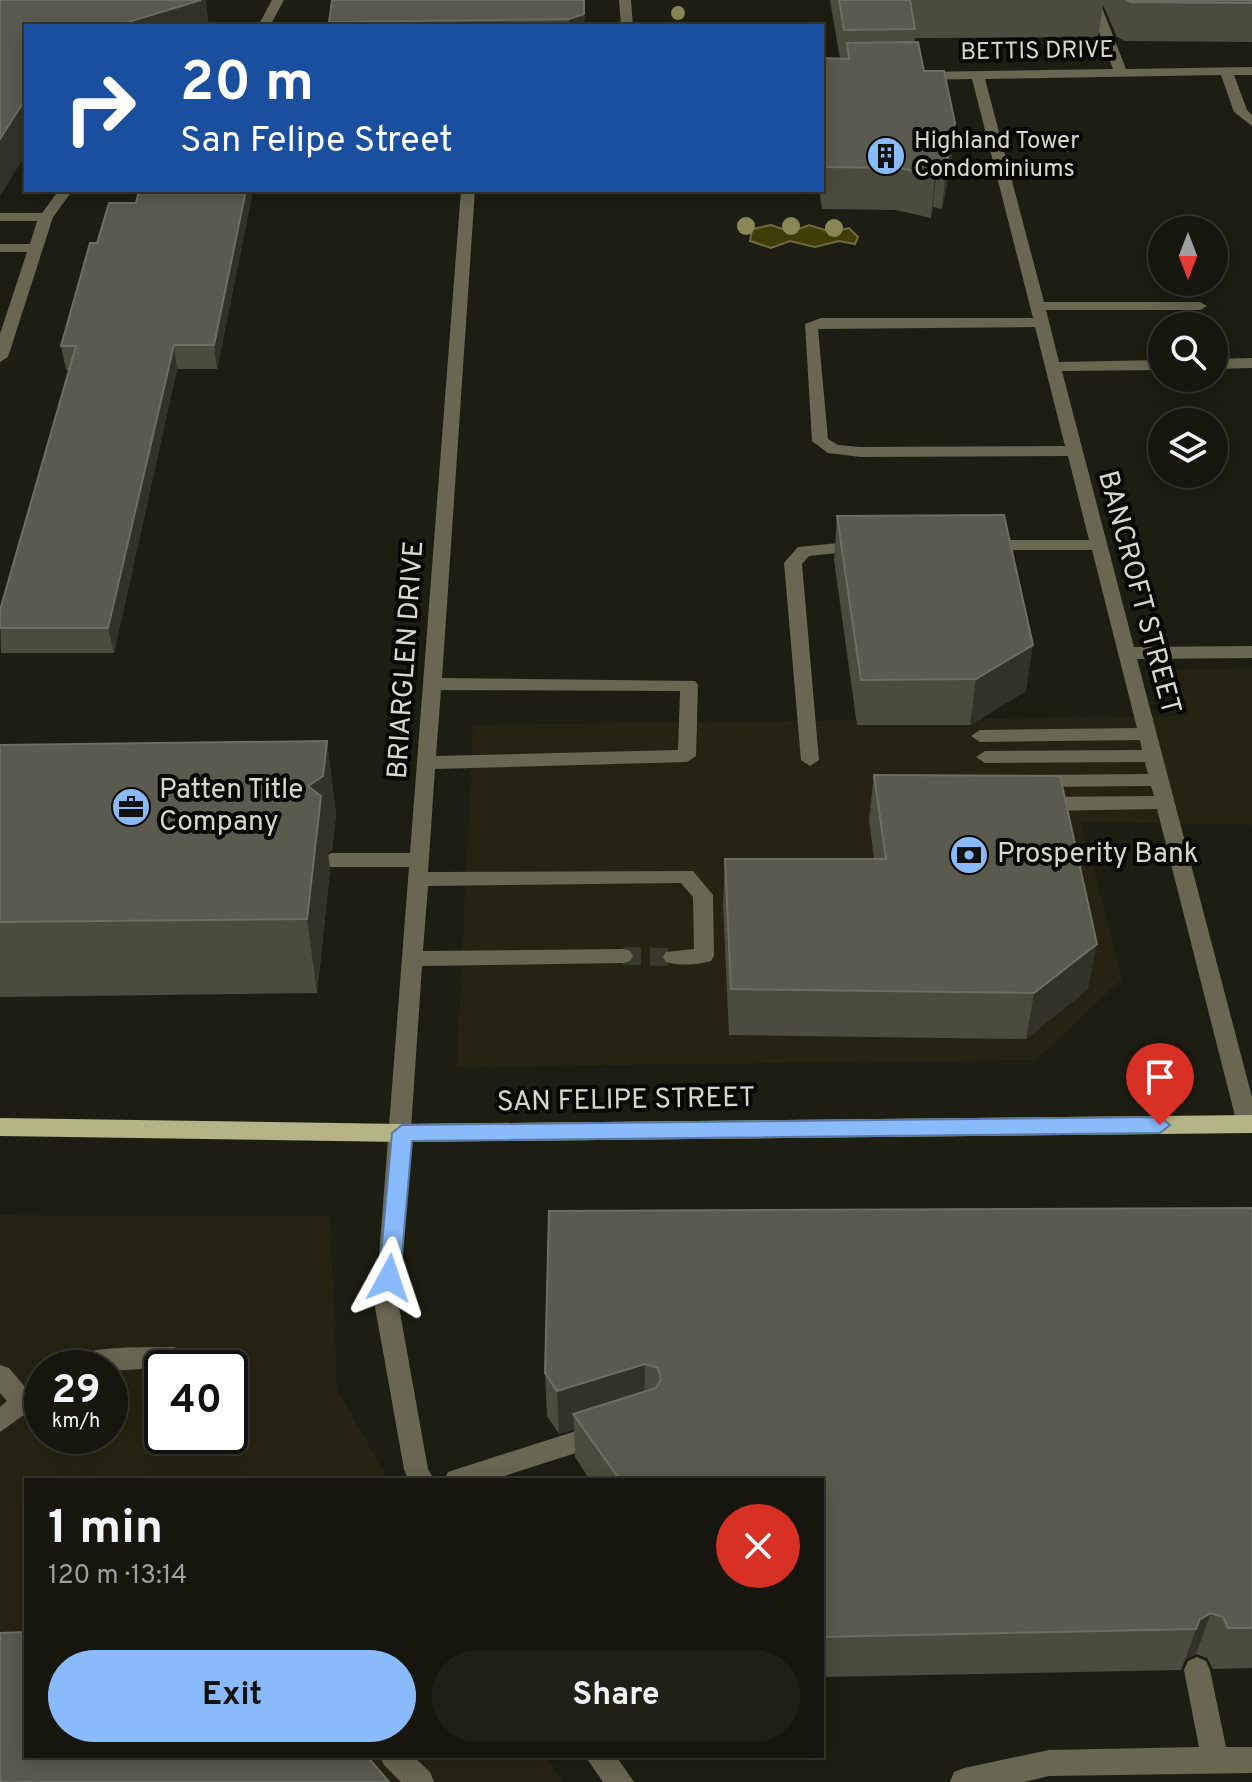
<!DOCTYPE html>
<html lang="en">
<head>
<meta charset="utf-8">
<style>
  :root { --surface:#16160e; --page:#1f1f17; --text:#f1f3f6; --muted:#9e9f9e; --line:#35352e; --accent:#89bafc }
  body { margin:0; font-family:Overpass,sans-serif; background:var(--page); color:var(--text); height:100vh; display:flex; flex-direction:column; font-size:30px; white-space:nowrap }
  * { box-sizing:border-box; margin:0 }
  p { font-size:26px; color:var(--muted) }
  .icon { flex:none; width:44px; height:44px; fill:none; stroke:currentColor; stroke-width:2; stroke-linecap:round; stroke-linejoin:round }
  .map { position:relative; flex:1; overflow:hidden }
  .sheet { position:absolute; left:24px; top:1478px; width:800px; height:280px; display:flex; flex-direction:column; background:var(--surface); border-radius:0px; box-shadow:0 4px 20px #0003,0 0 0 2px var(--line) }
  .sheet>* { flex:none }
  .banner { position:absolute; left:24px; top:24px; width:800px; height:168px; border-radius:0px; box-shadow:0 4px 20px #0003,0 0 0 2px var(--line); background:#1a4fa0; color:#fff; overflow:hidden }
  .needle { width:52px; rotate:180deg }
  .buttons { position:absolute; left:1148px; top:216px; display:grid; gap:16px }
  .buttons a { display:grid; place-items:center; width:80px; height:80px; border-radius:50%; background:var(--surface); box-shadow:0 4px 20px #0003,0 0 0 2px var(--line); font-size:40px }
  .speed { position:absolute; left:24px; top:1350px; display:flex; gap:16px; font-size:40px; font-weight:700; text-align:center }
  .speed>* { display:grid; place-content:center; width:104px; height:104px; border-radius:50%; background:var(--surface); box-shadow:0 4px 20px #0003,0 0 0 2px var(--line); line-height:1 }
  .speed small { font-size:20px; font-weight:400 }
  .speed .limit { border:4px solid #111; border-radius:12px; background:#fff; color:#111 }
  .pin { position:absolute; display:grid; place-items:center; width:68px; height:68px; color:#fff; margin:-82px -34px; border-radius:50% 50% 50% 0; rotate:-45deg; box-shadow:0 0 8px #0007 }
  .pin .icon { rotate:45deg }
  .me { position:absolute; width:88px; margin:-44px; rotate:5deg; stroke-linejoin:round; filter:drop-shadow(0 0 6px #0008) }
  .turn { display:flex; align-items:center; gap:28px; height:168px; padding:0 24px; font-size:36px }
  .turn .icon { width:104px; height:104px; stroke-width:2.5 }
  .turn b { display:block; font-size:56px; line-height:68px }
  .round { display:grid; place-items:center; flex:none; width:84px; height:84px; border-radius:42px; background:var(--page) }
  .summary { display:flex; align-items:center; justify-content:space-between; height:136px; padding:0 24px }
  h1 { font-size:48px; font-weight:700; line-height:60px }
  .primary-button { display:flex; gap:16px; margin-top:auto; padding:16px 24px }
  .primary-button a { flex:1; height:92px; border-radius:48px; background:var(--accent); color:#111; font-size:32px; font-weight:700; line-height:92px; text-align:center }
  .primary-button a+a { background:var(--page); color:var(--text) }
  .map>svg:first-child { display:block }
  .built { fill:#252412; fill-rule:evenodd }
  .water { fill:#413d06; stroke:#6e6b42; stroke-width:2 }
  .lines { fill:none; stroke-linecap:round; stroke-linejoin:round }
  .minor-tunnel { stroke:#3a392e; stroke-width:18; stroke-dasharray:18 9; stroke-linecap:butt }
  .minor { fill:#686752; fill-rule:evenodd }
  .major { fill:#b5b487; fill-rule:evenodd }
  .tree { fill:#8a8756 }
  .wall { fill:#4b4b3e }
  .shaded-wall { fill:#323226 }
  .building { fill:#5a5a4e; stroke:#6d6d62; stroke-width:2 }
  .route { fill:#89bafc; stroke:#5979a4; stroke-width:2 }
  .labels { text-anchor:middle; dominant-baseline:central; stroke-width:8; stroke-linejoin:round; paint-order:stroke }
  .far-street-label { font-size:24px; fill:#d7d7cf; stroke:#080704 }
  .far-poi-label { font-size:24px; fill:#d7d7cf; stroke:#080704; text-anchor:start }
  .street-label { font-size:28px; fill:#d7d7cf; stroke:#080704 }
  .poi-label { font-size:28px; fill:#d7d7cf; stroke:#080704; text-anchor:start }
</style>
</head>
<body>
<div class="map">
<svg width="1252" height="1782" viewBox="0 0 1252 1782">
  <rect width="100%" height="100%" fill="#1e1d12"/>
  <g class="built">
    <path d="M1252,669V825L1081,822L1122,979L1036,1060L457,1067L473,725L1189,716L1172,670Z"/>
    <path d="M0,1215L330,1216L337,1390L389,1480H26V1756H547L562,1782H0ZM42,1368H110V1436H42ZM162,1368H230V1436H162Z"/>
  </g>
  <path class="water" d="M771,225L791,232L809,225L831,232L849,228L858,237L855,244L839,241L815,247L790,241L771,248L750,241L752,229Z"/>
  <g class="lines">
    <path class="minor-tunnel" d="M623,956L673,957"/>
    <g class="minor">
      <path d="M272,0H284L270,26H258Z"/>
      <path d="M619,0H631L633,26H621Z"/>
      <path d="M1087,0H1099L1126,69L1252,67V75H1234L1247,110L1252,115V126L1234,112L1221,75L985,79L1044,302H1200L1207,306L1200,310H1046L1059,362L1162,360V370L1062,371L1134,647L1252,646V658L1137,659L1252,1097V1131L1240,1130L1237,1124L1157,809L1042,811L1032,804L1042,797L1154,796L1151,786L1034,787L1024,781L1034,775L1148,774L1145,762L985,763L976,757L985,751L1142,750L1140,740L980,742L971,736L980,730L1137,728L1092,550H983L974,545L983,540H1089L1068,456L861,457L828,453L812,441L805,324L821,318H1033L972,79L920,80L914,76L920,72L1113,69ZM1035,327L1065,446L861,447L838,445L828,439L818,329Z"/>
      <path d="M59,190H73L53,217L8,357L0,362V334L27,252H0V244H30L37,221H0V213H42Z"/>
      <path d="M461,190H475L442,678L695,681L698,685L696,756L687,762L435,769L428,872L693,871L713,895L714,956L711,961C698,965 679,966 666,962L663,957L666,952L694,949L693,897L681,883L428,886L423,951L623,949L630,951L633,956L630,961L623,963L422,966L399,1307L428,1469L434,1480H408L404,1469L375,1307L409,867H331L321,860L331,853H410ZM441,690L680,691L678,750L436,756Z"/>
      <path d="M1252,358V368L1214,369V359Z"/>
      <path d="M859,541L868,546L865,550L809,556L802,564L819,760L810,766L801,760L784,563L798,547Z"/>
      <path d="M174,1347L182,1350L186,1357L182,1364L174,1367L110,1371V1368H58C70,1343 147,1348 174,1347Z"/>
      <path d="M0,1365L9,1368L25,1387L42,1378V1402L0,1432V1407L7,1401L0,1393Z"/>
      <path d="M598,1424L607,1427L610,1435L607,1443L492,1480H444L448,1472L457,1469Z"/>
      <path d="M1197,1657L1206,1661L1210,1670L1226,1747H1252V1773L1049,1776L1024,1782H950L954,1772L964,1768L1049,1750L1199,1747L1184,1670L1188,1661Z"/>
      <path d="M380,1756H413L430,1772L434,1782H401L384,1765Z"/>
      <path d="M585,1756H616L634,1782H603Z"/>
    </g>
    <path class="major" d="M1252,1115V1133L402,1142L0,1136V1118L402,1124Z"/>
  </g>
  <g class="tree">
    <circle cx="678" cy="13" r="7"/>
    <circle cx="746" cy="226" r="9"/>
    <circle cx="791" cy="226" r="9"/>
    <circle cx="834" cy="228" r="9"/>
  </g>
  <g class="wall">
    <path d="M332,0H585L584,26H329Z"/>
    <path d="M830,0H1252V42L1125,41L1117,37L1103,5L1098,37L915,38L914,42L951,164L942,209L933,207L931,218L896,210L822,209L819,190H822V58L840,59Z"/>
    <path d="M253,190L217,369H177L114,653H1L0,610L69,370H66L61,346L97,243L136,203Z"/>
    <path d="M837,516L1026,691L970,725H857L834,560Z"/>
    <path d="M327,741L336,815L332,850L328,853L330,870L317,993L0,997V745Z"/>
    <path d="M874,775L1088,989L1026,1039L729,1035L723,905L725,859H874L869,820Z"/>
    <path d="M1252,1208V1668L1213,1669L1207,1658L1196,1654L1185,1660L1181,1670L822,1677V1480H590L575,1457L574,1429L559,1434L547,1416L545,1373Z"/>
  </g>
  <g class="shaded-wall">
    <path d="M201,0H206L209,26H115Z"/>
    <path d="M584,0V26H569V19Z"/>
    <path d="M26,98V154L0,196V139Z"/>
    <path d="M955,123L951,164L942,209L946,167Z"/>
    <path d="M937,166L933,207L931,218L935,176Z"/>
    <path d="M246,190H253L217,369L214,345Z"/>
    <path d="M174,345L177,369L114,653L108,628Z"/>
    <path d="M1033,645L1026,691L970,725L976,679Z"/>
    <path d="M327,741L336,815L332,850L328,853L330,870L317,993L307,919L308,786Z"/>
    <path d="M1097,944L1088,989L1026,1039L1034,993Z"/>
    <path d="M645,1364L644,1407L573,1414L574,1429L559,1434L557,1391Z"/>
    <path d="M1211,1613L1196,1654L1185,1660L1181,1670L1200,1619Z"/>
  </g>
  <g class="building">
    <path d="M0,0H201L115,26H26V98L0,139Z"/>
    <path d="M332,0H584V14L569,19L329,22Z"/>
    <path d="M839,0H910L915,29L844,30Z"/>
    <path d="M1126,0H1252V3L1131,2Z"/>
    <path d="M918,42L924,71H944L955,123L946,167L937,166L935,176L900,168L824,167L822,154V58L849,59L847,43Z"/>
    <path d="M139,190H246L214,345H174L108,628H0V610L76,346H61L90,243H97L109,203H136Z"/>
    <path d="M1004,515L1033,645L976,679L861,680L837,516Z"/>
    <path d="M327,741L323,776L308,786L321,796L307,919L0,922V745Z"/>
    <path d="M874,775L1060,776L1097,944L1034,993L731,989L725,859H886Z"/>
    <path d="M1252,1208V1628H1228L1223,1617L1211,1613L1200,1619L1196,1629L822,1637V1480H620L573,1414L656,1388L661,1379L658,1368L645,1364L557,1391L545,1373L549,1211Z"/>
    <path d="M26,1632V1756H367L389,1782H0V1633Z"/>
  </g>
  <path class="route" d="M1160,1117L1170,1125L1160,1133L412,1141L400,1278L397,1284H382L379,1278L392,1133L402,1125Z"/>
  <defs>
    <symbol id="building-disc" viewBox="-11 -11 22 22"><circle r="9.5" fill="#89bafc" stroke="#080704"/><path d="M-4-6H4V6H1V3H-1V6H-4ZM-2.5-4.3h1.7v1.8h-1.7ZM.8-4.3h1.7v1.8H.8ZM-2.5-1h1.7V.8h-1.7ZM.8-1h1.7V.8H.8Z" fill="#111"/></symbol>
    <symbol id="office-disc" viewBox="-11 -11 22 22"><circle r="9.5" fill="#89bafc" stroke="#080704"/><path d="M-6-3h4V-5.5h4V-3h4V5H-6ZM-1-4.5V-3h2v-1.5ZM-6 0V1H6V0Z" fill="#111"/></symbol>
    <symbol id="bank-disc" viewBox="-11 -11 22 22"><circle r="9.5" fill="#89bafc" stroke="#080704"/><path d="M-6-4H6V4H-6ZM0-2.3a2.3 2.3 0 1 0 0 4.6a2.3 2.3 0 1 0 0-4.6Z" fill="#111"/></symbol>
  </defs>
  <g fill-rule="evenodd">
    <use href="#building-disc" x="864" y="134" width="44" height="44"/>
    <use href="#office-disc" x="109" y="785" width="44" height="44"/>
    <use href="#bank-disc" x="947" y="833" width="44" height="44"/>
  </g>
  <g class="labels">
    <g class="far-street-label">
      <text transform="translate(1037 52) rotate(-1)">BETTIS DRIVE</text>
    </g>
    <g class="far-poi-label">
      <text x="914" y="142">Highland Tower<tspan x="914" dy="28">Condominiums</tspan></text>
    </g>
    <g class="street-label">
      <text transform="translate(1138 593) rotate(75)">BANCROFT STREET</text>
      <text transform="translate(407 660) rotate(-86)">BRIARGLEN DRIVE</text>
      <text transform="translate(626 1101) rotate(-1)">SAN FELIPE STREET</text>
    </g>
    <g class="poi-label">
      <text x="159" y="791">Patten Title<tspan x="159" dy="32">Company</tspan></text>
      <text x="997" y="855">Prosperity Bank</text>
    </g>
  </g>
</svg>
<div class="buttons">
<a><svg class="needle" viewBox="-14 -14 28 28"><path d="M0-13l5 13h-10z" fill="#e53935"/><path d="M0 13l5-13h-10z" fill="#9e9f9e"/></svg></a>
<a><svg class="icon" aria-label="search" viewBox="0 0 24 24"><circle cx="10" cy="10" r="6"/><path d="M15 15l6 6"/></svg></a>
<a><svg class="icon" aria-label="layers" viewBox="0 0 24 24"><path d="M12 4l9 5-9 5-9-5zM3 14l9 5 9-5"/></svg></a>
</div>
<div class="speed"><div>29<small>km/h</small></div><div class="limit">40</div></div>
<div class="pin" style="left:1160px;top:1125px;background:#d93025"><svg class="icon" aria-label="arrive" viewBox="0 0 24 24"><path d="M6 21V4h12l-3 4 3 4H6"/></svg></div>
<svg class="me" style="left:389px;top:1278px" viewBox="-20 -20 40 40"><path d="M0-17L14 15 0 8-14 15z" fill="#89bafc" stroke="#fff" stroke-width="4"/></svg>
<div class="banner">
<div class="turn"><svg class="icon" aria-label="right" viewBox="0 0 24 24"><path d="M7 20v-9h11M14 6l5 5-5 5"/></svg><div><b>20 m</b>San Felipe Street</div></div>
</div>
<section class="sheet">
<div class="summary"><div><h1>1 min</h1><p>120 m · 13:14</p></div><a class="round" style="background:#d93025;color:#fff"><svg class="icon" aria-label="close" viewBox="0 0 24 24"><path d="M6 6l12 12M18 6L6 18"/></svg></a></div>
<div class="primary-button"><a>Exit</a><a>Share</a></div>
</section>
</div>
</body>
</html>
